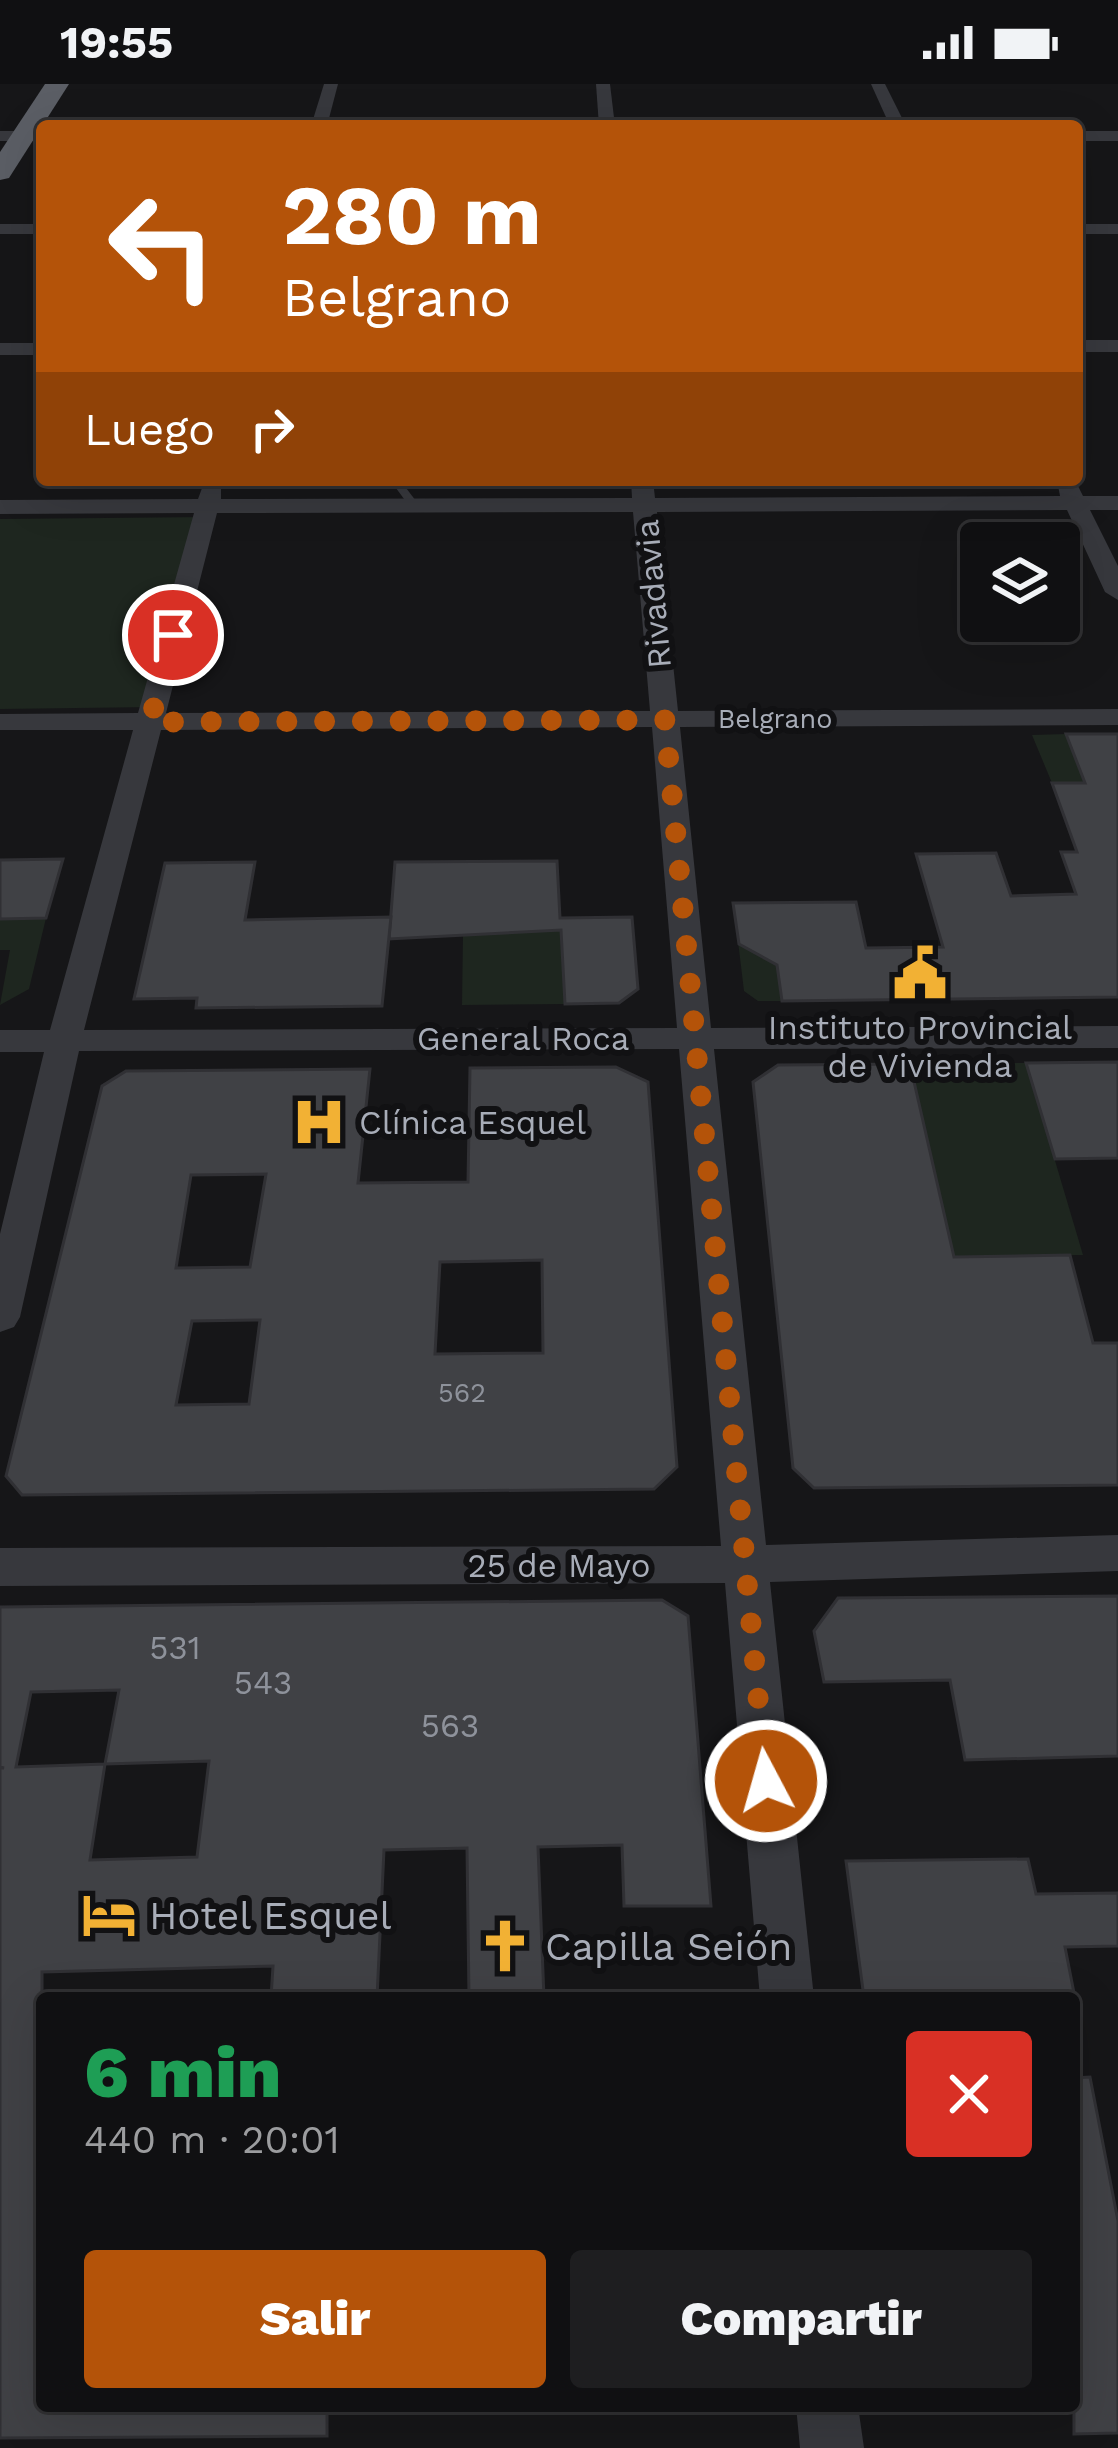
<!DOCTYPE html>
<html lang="es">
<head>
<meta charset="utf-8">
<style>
  :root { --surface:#101012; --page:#1e1e20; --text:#f1f3f6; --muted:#9c9d9f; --line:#303032; --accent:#b45309 }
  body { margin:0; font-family:"Work Sans",sans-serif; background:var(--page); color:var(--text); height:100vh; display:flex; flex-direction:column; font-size:45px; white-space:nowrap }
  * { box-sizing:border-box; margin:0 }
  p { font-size:39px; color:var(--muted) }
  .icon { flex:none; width:66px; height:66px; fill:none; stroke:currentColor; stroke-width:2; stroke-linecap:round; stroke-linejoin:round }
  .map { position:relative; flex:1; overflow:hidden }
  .side { position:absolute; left:36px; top:1908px; width:1044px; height:420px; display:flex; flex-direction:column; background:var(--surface); border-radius:12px; box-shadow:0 12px 48px #0002,0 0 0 3px var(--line) }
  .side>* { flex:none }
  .banner { position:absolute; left:36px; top:36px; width:1047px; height:366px; border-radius:12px; box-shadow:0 12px 48px #0002,0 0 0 3px var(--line); background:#b45309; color:#fff; overflow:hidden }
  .tools { position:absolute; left:960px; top:438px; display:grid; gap:24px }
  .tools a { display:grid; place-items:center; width:120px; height:120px; border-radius:12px; background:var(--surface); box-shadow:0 12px 48px #0002,0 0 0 3px var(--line); font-size:60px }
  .pin { position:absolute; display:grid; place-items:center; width:102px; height:102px; color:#fff; margin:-51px; border:6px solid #fff; border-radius:50%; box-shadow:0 3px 12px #0007 }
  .me { position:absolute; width:132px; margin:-66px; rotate:354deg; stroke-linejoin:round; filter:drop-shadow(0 0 9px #0008) }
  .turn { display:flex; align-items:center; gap:42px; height:252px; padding:0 48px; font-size:54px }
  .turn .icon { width:156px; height:156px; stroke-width:2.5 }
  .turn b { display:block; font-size:84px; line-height:102px }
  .then { display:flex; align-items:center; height:114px; padding:0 48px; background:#0003; gap:24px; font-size:45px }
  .round { display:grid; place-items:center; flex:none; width:126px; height:126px; border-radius:12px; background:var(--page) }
  .headline { display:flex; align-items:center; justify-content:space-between; height:204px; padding:0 48px }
  h1 { font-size:72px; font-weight:800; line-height:90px; color:#1e9e55 }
  .button { display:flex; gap:24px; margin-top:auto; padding:24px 48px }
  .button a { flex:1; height:138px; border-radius:12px; background:var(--accent); color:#fff; font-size:48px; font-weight:800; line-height:138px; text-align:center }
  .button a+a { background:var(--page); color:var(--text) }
  .status { display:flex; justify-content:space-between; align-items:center; height:84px; padding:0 60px; background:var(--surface); direction:ltr }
  .status svg { height:33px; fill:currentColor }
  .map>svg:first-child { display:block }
  .green { fill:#1e261f }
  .building { fill:#404145; stroke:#303034; stroke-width:3; fill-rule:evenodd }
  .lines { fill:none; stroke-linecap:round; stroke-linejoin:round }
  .service { fill:#37383d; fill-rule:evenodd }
  .minor { fill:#37383d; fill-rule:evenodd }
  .trunk { fill:#5b5e65; fill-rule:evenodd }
  .route { stroke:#b45309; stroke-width:21; stroke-dasharray:0 37.8 }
  .labels { text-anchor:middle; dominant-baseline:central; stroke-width:12; stroke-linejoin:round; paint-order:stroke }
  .far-street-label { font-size:27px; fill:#a8adb8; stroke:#111113 }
  .number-label { font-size:27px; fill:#8e929b }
  .street-label { font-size:33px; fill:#a8adb8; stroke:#111113 }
  .poi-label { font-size:33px; fill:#a8adb8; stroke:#111113 }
  .near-number-label { font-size:33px; fill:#8e929b }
  .near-poi-label { font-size:39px; fill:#a8adb8; stroke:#111113; text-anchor:start }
</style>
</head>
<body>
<div class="status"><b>19:55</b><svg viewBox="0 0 49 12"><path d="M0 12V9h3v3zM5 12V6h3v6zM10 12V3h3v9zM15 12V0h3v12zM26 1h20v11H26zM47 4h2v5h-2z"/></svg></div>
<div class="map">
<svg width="1118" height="2364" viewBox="0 0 1118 2364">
  <rect width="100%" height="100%" fill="#161618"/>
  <g class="green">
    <path d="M207,433L154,623L0,625V435Z"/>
    <path d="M1066,650L1085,699H1052L1032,651Z"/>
    <path d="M499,777L500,846H561L565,920L462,921L464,778Z"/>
    <path d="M46,834L29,905L0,921L10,866H0V835Z"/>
    <path d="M811,848L777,881L782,917H758L744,907L737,849Z"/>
    <path d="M1026,979L1083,1171L954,1172L910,980Z"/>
  </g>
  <g class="building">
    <path d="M1066,650H1118V913L782,917L777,881L739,860L733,819L856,818L866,864L943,863L916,770L996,769L1011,812L1076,810L1061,768H1077L1052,699H1085Z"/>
    <path d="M63,775L46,834L0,835V776Z"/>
    <path d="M557,777L560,834L632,833L638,905L619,919L565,920L561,846L389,855L395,778Z"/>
    <path d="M255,778L245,836L391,833L382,922L196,924L197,914L134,915L165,779Z"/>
    <path d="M1118,978V1074L1055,1075L1026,979Z"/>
    <path d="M910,980L954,1173L1070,1171L1093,1259H1118V1401L814,1404L793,1384L753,998L778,981Z"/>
    <path d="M616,983L648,998L677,1383L654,1405L22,1411L6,1392L102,1002L126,987L370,985L358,1099L468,1098L470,984ZM266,1090L250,1183L176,1184L191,1091ZM542,1176L543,1269L435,1270L440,1178ZM260,1236L249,1320L176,1321L192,1237Z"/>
    <path d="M1118,1512V1672L965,1676L950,1596L824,1598L814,1547L838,1514Z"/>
    <path d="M662,1516L688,1532L711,1822H624L622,1761L538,1763L544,1914H469L467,1764L384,1766L377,1914H271L273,1882L42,1888V2322H327V2352L0,2354V1684H4L0,1683V1523ZM119,1606L105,1680L16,1683L31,1608ZM209,1677L197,1773L90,1776L105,1680Z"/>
    <path d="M1028,1775L1036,1810L1118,1809V1862L1065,1863L1075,1914H864L846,1777Z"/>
    <path d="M1090,1993L1118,2137V2349L1074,2350V1994Z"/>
  </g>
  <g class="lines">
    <path class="service" d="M390,396H400L419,421L418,423H410Z"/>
    <g class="minor">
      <path d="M324,0H338L327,42H311Z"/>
      <path d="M596,0H610L615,42H599Z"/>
      <path d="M871,0H885L906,42H890Z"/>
      <rect x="0" y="47" width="42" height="10"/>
      <rect x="1077" y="47" width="41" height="10"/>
      <rect x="0" y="140" width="42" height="10"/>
      <rect x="1077" y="140" width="41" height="10"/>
      <rect x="1077" y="256" width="41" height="12"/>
      <rect x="0" y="259" width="42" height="12"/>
      <path d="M205,396H221V415L632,414L631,396H653L655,414L1060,412L1057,396H1075L1083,412H1118V426H1090L1118,482V516L1105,508L1067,426L657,428L678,627L1118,625V641L680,643L711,944L1118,942V964L714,965L766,1461L1118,1451V1487L770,1498L814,1914H760L725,1499L0,1502V1464L721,1462L679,965L79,967L20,1233L14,1243L0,1248V1150L44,968H0V946H50L133,646H0V630L138,629L194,429L0,430V416L198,415ZM633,428L650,627L166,629L217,429ZM652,643L677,944L84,946L161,646Z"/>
      <path d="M796,2322H858L864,2364H800Z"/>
    </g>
    <path class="trunk" d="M45,0H69L9,94L0,96V68Z"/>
  </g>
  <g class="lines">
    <path class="route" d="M173,551L150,638L665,636L766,1697"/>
  </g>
  <defs>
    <symbol id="civic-bare" viewBox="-9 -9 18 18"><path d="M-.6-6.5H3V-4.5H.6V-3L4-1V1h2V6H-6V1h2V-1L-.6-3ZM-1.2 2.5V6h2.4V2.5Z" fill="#f2b134" stroke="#111113" stroke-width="2.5" paint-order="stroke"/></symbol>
    <symbol id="hospital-bare" viewBox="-9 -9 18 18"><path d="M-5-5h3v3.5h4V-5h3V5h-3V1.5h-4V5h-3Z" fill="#f2b134" stroke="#111113" stroke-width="2.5" paint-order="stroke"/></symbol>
    <symbol id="hotel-bare" viewBox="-9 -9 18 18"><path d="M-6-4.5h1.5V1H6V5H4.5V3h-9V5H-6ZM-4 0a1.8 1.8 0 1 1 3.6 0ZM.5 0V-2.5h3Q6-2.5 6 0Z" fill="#f2b134" stroke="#111113" stroke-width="2.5" paint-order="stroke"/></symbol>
    <symbol id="church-bare" viewBox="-9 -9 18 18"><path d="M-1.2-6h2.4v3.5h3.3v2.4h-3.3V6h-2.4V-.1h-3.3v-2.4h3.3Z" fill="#f2b134" stroke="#111113" stroke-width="2.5" paint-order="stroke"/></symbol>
  </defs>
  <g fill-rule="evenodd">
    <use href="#civic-bare" x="882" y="851" width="76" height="76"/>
    <use href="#hospital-bare" x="281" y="1000" width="76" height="76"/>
    <use href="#hotel-bare" x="71" y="1793" width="76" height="76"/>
    <use href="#church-bare" x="467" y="1824" width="76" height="76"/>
  </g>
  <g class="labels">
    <g class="far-street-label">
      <text x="775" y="635">Belgrano</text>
    </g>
    <g class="number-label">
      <text x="462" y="1309">562</text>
    </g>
    <g class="street-label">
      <text transform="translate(653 510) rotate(-95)">Rivadavia</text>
      <text x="523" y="954">General Roca</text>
      <text x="559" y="1481">25 de Mayo</text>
    </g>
    <g class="poi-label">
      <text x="920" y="943">Instituto Provincial<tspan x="920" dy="38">de Vivienda</tspan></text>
      <text x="359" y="1038" text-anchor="start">Clínica Esquel</text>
    </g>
    <g class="near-number-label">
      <text x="175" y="1563">531</text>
      <text x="263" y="1598">543</text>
      <text x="450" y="1641">563</text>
    </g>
    <g class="near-poi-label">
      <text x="149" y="1831">Hotel Esquel</text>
      <text x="545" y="1862">Capilla Seión</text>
    </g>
  </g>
</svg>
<div class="tools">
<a><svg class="icon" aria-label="layers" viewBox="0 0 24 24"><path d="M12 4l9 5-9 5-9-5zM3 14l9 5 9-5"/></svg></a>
</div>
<div class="pin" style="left:173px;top:551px;background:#d93025"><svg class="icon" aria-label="arrive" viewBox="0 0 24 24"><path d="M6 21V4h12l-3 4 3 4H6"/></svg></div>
<svg class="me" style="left:766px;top:1697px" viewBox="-20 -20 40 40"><circle r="17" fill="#b45309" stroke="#fff" stroke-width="3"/><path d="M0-11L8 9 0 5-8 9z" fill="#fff"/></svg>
<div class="banner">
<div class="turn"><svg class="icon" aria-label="left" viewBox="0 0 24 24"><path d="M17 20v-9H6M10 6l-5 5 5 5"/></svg><div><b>280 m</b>Belgrano</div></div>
<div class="then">Luego<svg class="icon" aria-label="right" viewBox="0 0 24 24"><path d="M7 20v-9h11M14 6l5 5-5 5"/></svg></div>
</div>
<section class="side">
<div class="headline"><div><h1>6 min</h1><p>440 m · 20:01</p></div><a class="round" style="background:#d93025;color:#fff"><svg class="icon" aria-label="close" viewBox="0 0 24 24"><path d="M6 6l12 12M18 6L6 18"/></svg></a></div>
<div class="button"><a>Salir</a><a>Compartir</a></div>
</section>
</div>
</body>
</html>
